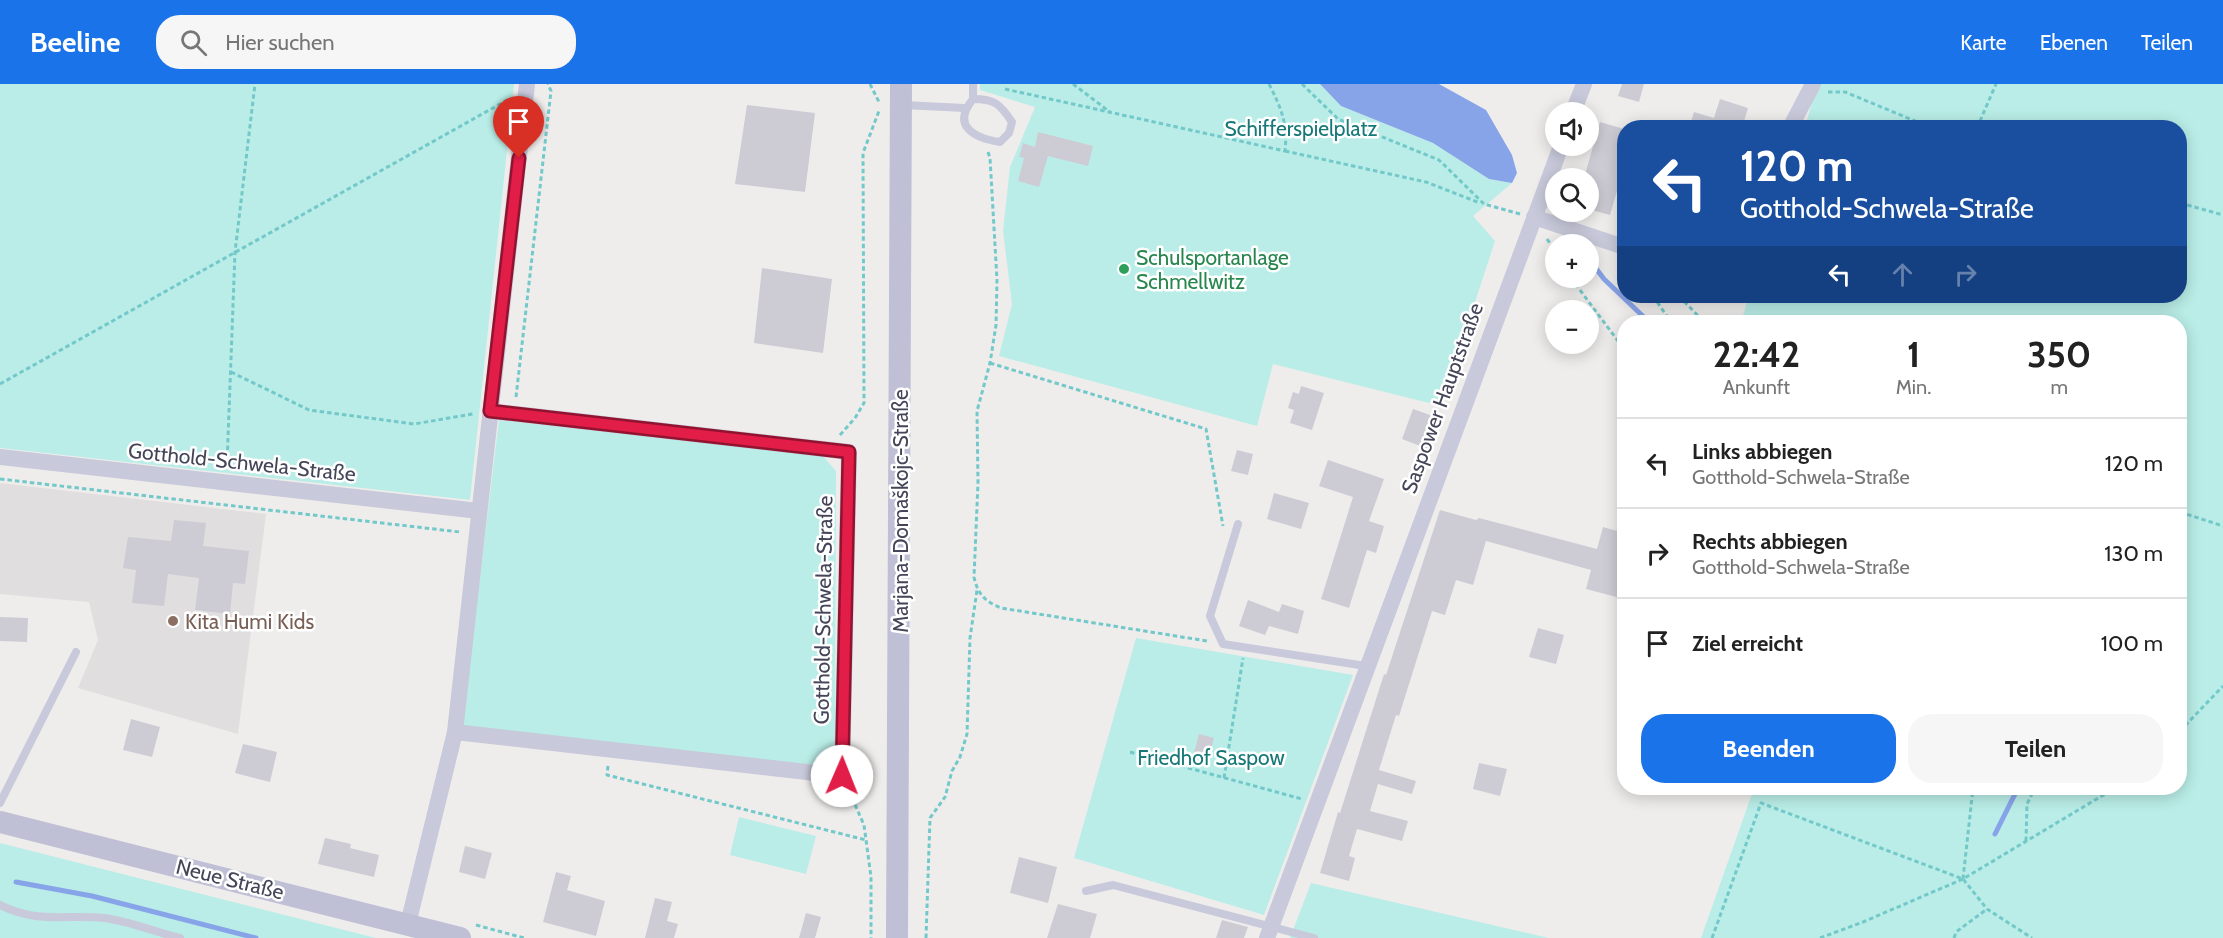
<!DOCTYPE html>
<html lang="de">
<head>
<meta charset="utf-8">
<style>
  :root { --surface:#fff; --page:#f6f6f6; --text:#222; --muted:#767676; --line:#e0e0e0; --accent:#1a73e8 }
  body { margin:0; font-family:Cabin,sans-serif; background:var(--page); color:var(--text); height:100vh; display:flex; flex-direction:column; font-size:22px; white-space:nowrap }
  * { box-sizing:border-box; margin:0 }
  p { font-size:20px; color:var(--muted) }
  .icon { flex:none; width:33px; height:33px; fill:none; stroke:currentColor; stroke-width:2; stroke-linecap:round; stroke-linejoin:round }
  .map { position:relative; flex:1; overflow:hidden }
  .side { position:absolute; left:1617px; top:231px; width:570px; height:480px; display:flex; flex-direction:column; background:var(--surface); border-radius:24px; box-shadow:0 3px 15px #0003 }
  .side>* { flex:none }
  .top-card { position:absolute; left:1617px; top:36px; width:570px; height:183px; border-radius:24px; box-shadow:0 3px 15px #0003; background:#1a4fa0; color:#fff; overflow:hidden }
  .buttons { position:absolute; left:1545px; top:18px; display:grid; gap:12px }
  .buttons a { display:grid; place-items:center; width:54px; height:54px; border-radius:50%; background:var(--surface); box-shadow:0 3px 15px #0003; font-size:30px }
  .pin { position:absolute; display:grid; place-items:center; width:51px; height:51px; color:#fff; margin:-62px -26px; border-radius:50% 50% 50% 0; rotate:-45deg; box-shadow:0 0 6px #0007 }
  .pin .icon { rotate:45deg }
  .me { position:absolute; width:66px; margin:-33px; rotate:1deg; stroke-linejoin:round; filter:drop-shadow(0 0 4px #0008) }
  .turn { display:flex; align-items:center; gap:21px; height:126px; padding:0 24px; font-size:27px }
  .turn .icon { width:78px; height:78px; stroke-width:2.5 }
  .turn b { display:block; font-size:42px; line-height:51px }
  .lanes { display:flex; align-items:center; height:57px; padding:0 24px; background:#0003; justify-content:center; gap:30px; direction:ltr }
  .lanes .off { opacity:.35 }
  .eta { display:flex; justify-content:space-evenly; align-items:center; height:102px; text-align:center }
  .eta b { font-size:36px; font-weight:800; line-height:42px }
  .cta { display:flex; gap:12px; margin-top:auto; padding:12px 24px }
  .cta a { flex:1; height:69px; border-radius:24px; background:var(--accent); color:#fff; font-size:24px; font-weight:800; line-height:69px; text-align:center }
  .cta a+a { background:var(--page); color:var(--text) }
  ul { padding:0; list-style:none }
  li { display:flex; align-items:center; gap:18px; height:90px; padding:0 24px; border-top:2px solid var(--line) }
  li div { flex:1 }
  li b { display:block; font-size:22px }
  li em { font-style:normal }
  header { display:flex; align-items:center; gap:36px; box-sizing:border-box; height:84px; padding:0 30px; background:var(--accent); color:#fff }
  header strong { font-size:28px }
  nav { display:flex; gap:33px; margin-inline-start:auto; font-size:21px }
  .search { width:420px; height:54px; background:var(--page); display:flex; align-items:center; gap:15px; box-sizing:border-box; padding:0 21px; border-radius:24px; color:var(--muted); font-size:22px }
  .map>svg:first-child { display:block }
  .education { fill:#e0dede }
  .green { fill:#baede7 }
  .water { fill:#88a4e9 }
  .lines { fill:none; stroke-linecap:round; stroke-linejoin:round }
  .stream { stroke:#88a4e9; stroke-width:5 }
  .building { fill:#cdccd4 }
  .path { stroke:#73c9ca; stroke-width:3; stroke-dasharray:4.5 3; stroke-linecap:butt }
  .lane { stroke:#c8c9da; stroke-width:8 }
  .street { stroke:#c8c9da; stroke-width:16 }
  .secondary { stroke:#bfbfd5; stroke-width:22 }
  .route-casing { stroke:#92132f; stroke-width:15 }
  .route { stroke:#e11d48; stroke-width:10 }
  .leisure-dot { fill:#2e9e5b; stroke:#fff; stroke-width:2 }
  .education-dot { fill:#8d6e63; stroke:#fff; stroke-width:2 }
  .labels { text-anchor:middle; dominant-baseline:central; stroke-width:5; stroke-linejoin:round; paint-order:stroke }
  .park-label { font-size:21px; fill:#187878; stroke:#fff }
  .leisure-label { font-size:21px; fill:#27864d; stroke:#fff; text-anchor:start }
  .street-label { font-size:21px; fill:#454559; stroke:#fff }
  .education-label { font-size:21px; fill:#785e54; stroke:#fff; text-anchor:start }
</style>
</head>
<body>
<header>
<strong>Beeline</strong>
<div class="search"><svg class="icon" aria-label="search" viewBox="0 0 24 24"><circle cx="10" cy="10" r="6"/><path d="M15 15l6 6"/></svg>Hier suchen</div>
<nav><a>Karte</a><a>Ebenen</a><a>Teilen</a></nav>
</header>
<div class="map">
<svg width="2223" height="854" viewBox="0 0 2223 854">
  <rect width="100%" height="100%" fill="#efedec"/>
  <path class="education" d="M0,399L266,430L238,650L78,604L98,556L89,518L0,510Z"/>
  <g class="green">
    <path d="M0,0H514L470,416L0,364Z"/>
    <path d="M980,0H1320L1341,22L1433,59L1489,95L1512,99L1473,132L1495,157L1441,322L1273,280L1257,342L999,272L1012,220L1003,147L1010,83L1035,23L980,6Z"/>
    <path d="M1817,0H2223V854H1701L1754,704H2180V238H1741L1749,212H2180V44L1805,43Z"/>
    <path d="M499,336L823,372L836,387L835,668L831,677L819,684L462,643Z"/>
    <path d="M1136,554L1353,591L1264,831L1074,774Z"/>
    <path d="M739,733L816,752L806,790L730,771Z"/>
    <path d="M0,759L376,854H0Z"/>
    <path d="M1311,799L1549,854H1290Z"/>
  </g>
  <path class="water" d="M1320,0H1439L1486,26L1512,71L1517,89L1512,99L1489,95L1433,59L1341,22Z"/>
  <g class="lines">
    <g class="stream">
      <path d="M1588,174L1604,195L1649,238"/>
      <path d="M1995,750L2018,704"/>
      <path d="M16,798L92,812L256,854"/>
    </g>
  </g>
  <g class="building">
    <path d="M1622,0H1644L1639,18L1618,12Z"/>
    <path d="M1720,15L1748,24L1742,44L1734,41L1733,44H1689L1694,28L1714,34Z"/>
    <path d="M747,21L815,29L805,108L735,100Z"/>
    <path d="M1600,38L1624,45V72L1619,92L1621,93L1610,131L1588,125V94H1584Z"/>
    <path d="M1038,48L1093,62L1088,82L1048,72L1039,103L1018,97L1024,74L1019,73L1023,59L1035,63Z"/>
    <path d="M762,184L832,195L823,269L754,259Z"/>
    <path d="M1301,302L1324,309L1312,346L1290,339L1294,326L1288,324L1293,308L1299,310Z"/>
    <path d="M1413,325L1439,334L1428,365L1402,355Z"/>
    <path d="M1237,366L1253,370L1248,391L1231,387Z"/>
    <path d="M1328,376L1384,395L1369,437L1384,442L1376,469L1367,466L1349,524L1321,515L1353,413L1319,402Z"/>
    <path d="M1274,409L1309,419L1301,445L1267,435Z"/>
    <path d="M1440,426L1476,436L1479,434L1597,465L1603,443L1624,449V515L1586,505L1591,486L1486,457L1473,501L1456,496L1445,531L1432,527L1399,632L1396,631L1379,686L1416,697L1412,710L1378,700L1370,727L1408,737L1402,757L1357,745L1349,772L1355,774L1349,797L1320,789L1338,728L1340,729L1384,590L1386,591Z"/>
    <path d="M174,436L206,439L203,462L249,467L245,500L233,499L230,530L195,526L199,494L168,490L164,522L132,519L136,486L123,484L128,453L171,457Z"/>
    <path d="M1248,516L1279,528L1282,520L1304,527L1298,550L1269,542L1265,551L1239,542Z"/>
    <path d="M0,533L28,534L27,558L0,557Z"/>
    <path d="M1538,544L1564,551L1556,580L1529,573Z"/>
    <path d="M131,635L160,643L152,673L123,666Z"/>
    <path d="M1199,650L1214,654L1209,673L1194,669Z"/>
    <path d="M243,660L277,668L270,698L235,689Z"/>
    <path d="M1479,679L1507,685L1500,712L1473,705Z"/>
    <path d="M325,754L351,760L350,764L379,771L374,793L318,780Z"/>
    <path d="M465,762L492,769L485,795L459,788Z"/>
    <path d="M1019,773L1057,783L1048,819L1010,809Z"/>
    <path d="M556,788L571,792L567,806L605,817L596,852L543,838Z"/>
    <path d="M655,814L672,818L667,837L678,840L674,854H645Z"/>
    <path d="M1058,820L1097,830L1090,854H1047Z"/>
    <path d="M806,829L821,833L815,854H799Z"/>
    <path d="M1222,836L1248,843L1244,854H1216Z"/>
  </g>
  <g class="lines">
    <g class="path">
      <path d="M870,0L880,20"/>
      <path d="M1073,0L1110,28"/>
      <path d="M1302,0L1338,35L1439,76L1484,120L1520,130"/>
      <path d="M1005,5L1285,67C1288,39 1281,24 1269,0"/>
      <path d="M1828,8H1845L1932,44"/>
      <path d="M1977,44L1996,0"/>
      <path d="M1285,67L1426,98L1480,119"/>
      <path d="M988,68L990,74L997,196L996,241L990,279L977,327L978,399L974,493C978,511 985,517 1001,524L1207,557"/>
      <path d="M2180,119L2223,131"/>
      <path d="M1547,155L1556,168"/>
      <path d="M1571,194L1624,265"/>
      <path d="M1653,212L1671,238"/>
      <path d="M1679,212L1704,238"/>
      <path d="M990,279L1206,345L1223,442"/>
      <path d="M231,288L309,326L414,340L473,330"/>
      <path d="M0,300L509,15"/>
      <path d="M516,313L551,7L548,0"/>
      <path d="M840,351L855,334L864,319L863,69L879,27"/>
      <path d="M227,381L235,168L255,0"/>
      <path d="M0,395L460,448"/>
      <path d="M2180,428L2223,442"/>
      <path d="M2180,647L2223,602"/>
      <path d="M1130,668L1302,715"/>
      <path d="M608,682L607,691L866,756"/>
      <path d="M1224,694L1243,574"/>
      <path d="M849,707L864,741L871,793V854"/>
      <path d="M2026,757L2027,720L2035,704"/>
      <path d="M1963,795L1973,704"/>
      <path d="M476,841L524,854"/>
      <path d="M926,854L930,734L945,713L952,687L960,673L967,650L970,554L977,506"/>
      <path d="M1712,854L1761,719L1963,795L1987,825L2032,854"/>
      <path d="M1820,854L1863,838L1963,795L2115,704"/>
      <path d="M1954,854L1956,848L1987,825"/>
    </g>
    <g class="lane">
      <path d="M973,0V15C951,42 974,54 1000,58L1009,49L1012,38C1000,20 995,15 973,15"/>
      <path d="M903,21L965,24"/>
      <path d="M1238,440L1210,532L1223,560L1366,582"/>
      <path d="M0,719L76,568"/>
      <path d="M1086,807L1113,801L1314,854"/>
      <path d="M0,821C39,840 64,830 104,834C129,837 155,848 180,854"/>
    </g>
    <g class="street">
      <path d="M1573,28L1584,0"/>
      <path d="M1790,44L1813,0"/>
      <path d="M1534,133L1624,163"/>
      <path d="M0,373L479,427"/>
      <path d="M455,648L842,692L849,368L490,327"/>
      <path d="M408,840L455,648L527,0"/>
      <path d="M1267,854L1561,62"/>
    </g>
    <g class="secondary">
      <path d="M0,738L460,854"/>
      <path d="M897,854L901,0"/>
    </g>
  </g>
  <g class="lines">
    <defs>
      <path id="route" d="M519,74L490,327L849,368L842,692"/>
    </defs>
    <use href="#route" class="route-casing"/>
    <use href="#route" class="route"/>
  </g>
  <circle class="leisure-dot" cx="1124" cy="185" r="6"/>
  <circle class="education-dot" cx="173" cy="537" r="6"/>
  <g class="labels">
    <g class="park-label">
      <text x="1301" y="44">Schifferspielplatz</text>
      <text x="1211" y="673">Friedhof Saspow</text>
    </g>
    <g class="leisure-label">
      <text x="1136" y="173">Schulsportanlage<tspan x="1136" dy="24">Schmellwitz</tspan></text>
    </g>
    <g class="street-label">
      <text transform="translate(1442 314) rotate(-70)">Saspower Hauptstraße</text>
      <text transform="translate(242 378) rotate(6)">Gotthold-Schwela-Straße</text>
      <text transform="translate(900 427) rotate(-90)">Marjana-Domaškojc-Straße</text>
      <text transform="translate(823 526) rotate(-89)">Gotthold-Schwela-Straße</text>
      <text transform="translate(230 795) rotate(14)">Neue Straße</text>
    </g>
    <g class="education-label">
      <text x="185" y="537">Kita Humi Kids</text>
    </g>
  </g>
</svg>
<div class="buttons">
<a><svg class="icon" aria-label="sound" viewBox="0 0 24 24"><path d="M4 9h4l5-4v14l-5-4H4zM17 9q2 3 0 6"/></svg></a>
<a><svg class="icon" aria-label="search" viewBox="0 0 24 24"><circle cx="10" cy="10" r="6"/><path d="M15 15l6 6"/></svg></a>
<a>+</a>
<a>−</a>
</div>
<div class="pin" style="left:519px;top:74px;background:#d93025"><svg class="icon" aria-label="arrive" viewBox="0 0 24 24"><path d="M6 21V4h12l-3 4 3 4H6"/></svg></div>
<svg class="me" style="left:842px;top:692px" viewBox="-20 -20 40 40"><circle r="19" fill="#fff"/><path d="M0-13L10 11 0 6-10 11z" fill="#e11d48"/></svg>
<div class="top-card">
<div class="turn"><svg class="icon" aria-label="left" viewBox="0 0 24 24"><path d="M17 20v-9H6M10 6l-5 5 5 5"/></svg><div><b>120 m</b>Gotthold-Schwela-Straße</div></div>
<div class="lanes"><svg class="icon" aria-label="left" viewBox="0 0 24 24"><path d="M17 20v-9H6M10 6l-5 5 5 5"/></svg><svg class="icon off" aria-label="ahead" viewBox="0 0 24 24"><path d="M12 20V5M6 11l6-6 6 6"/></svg><svg class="icon off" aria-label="right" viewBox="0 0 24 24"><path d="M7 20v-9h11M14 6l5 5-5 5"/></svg></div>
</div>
<section class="side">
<div class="eta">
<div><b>22:42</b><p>Ankunft</p></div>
<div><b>1</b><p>Min.</p></div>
<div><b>350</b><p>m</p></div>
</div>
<ul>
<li><svg class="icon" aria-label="left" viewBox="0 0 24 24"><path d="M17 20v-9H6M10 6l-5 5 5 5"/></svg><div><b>Links abbiegen</b><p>Gotthold-Schwela-Straße</p></div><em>120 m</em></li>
<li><svg class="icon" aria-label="right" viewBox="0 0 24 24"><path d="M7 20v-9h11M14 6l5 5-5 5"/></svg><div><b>Rechts abbiegen</b><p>Gotthold-Schwela-Straße</p></div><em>130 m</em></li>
<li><svg class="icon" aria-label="arrive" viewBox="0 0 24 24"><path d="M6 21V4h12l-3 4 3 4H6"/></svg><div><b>Ziel erreicht</b></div><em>100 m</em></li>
</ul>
<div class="cta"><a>Beenden</a><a>Teilen</a></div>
</section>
</div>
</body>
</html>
